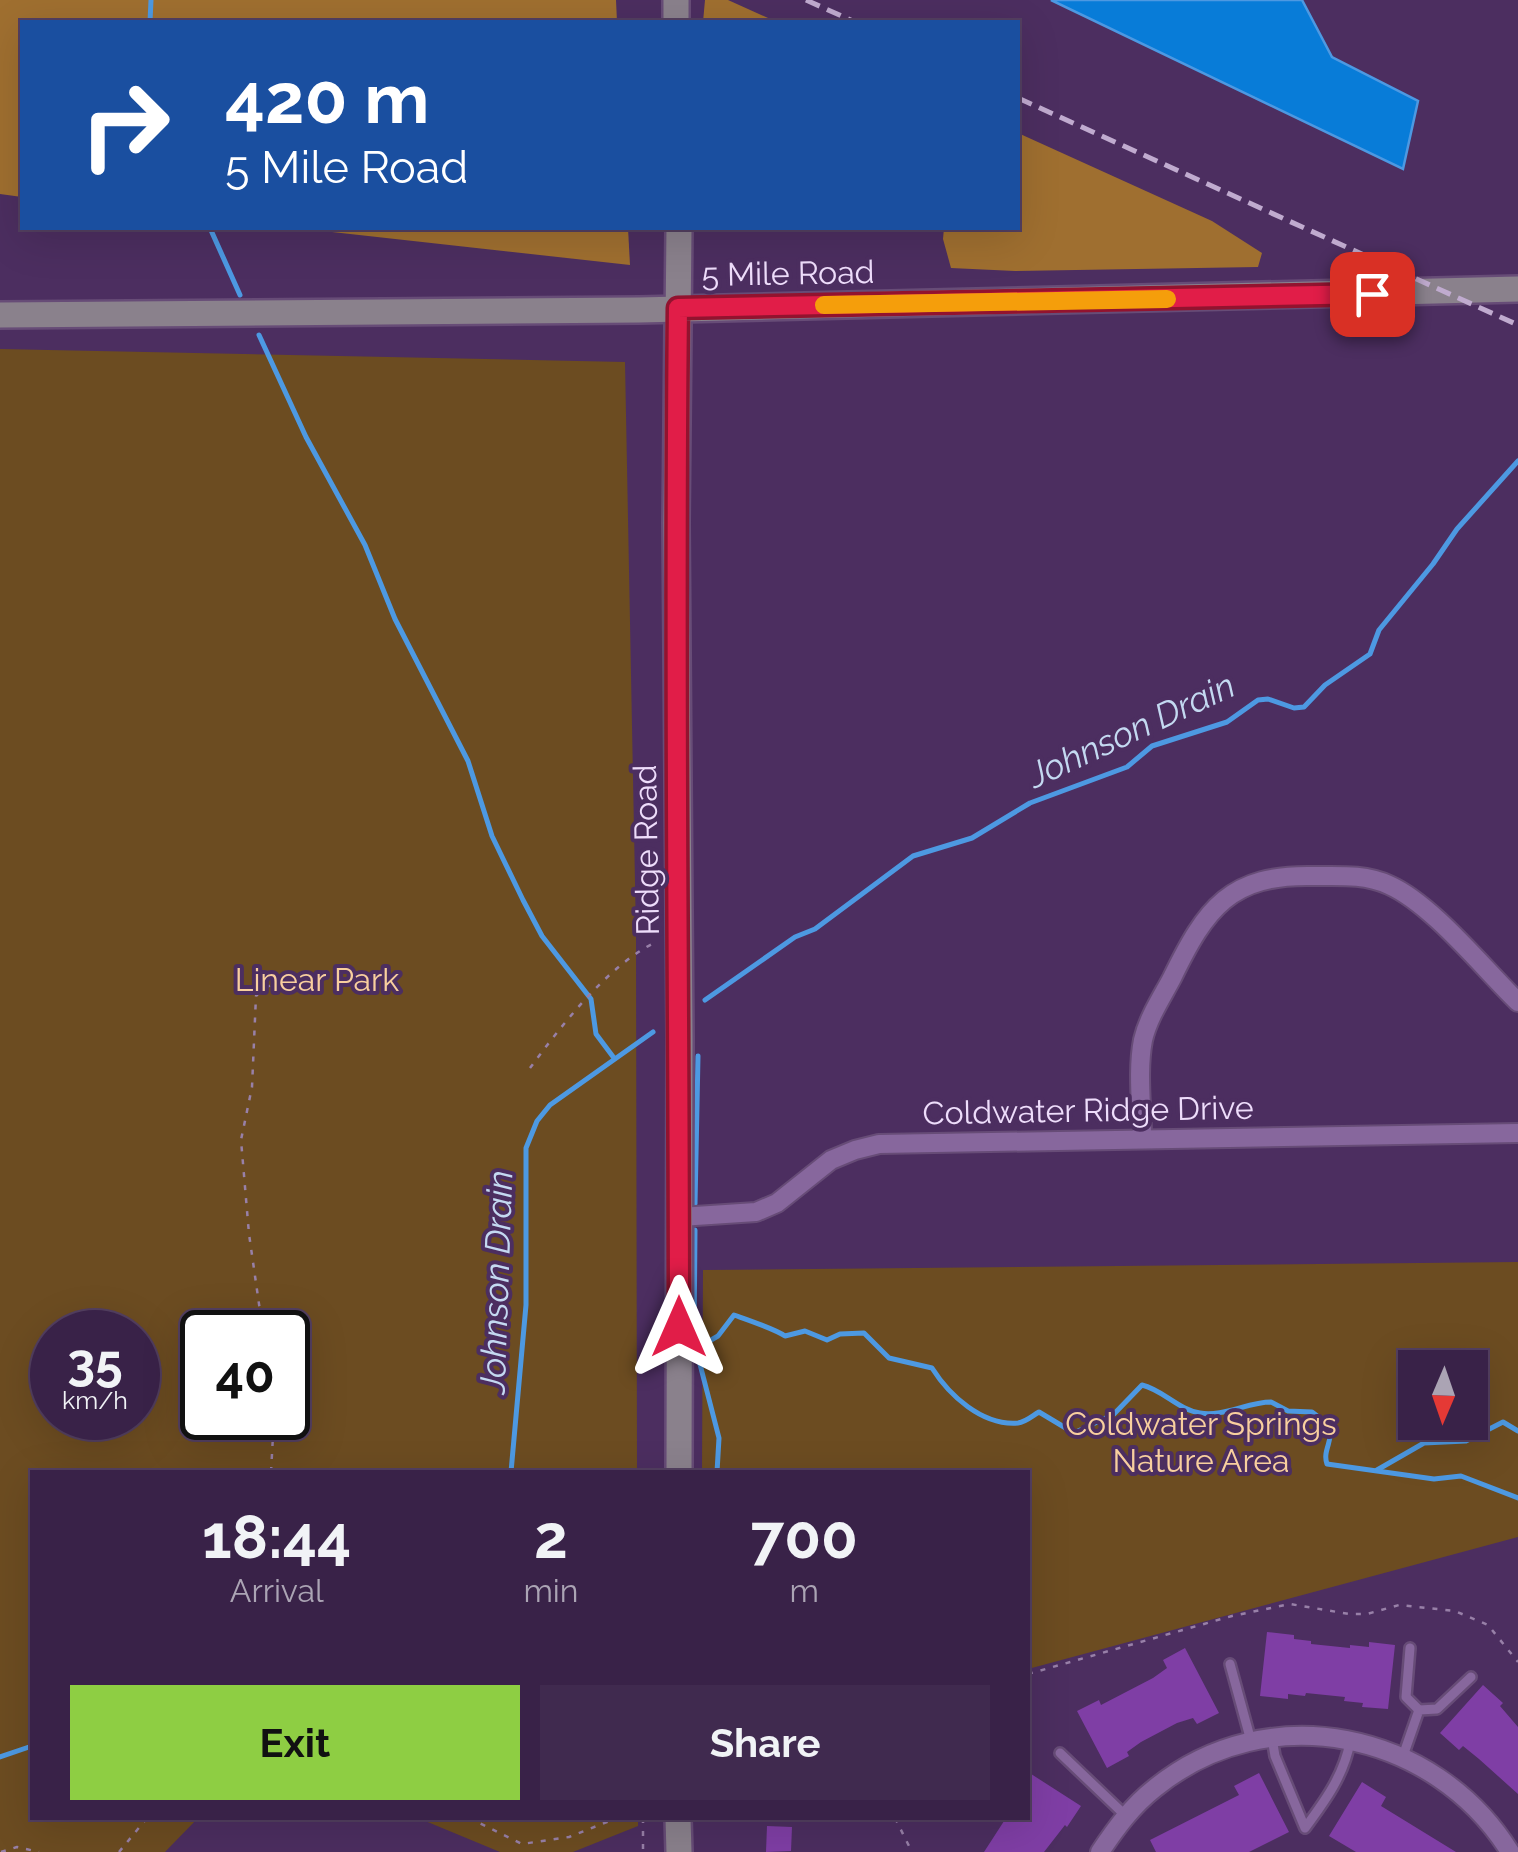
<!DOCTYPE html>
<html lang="en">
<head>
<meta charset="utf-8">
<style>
  :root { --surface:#392248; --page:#402a4f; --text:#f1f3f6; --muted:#aba4b4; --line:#533f60; --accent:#8ece43 }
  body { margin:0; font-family:Raleway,sans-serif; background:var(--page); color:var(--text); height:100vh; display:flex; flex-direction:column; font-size:38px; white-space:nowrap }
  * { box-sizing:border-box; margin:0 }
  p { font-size:32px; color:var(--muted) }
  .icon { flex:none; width:55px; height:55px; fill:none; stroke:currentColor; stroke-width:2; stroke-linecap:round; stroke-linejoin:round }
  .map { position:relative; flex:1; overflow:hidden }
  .details { position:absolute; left:30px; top:1470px; width:1000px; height:350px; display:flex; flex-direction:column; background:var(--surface); border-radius:0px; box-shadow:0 10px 40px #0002,0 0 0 2px var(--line) }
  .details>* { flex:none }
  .banner { position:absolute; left:20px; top:20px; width:1000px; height:210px; border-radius:0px; box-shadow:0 10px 40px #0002,0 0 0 2px var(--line); background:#1a4fa0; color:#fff; overflow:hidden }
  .needle { width:65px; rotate:182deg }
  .tools { position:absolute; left:1398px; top:1350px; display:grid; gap:20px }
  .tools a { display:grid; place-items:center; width:90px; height:90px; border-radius:0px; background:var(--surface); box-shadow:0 10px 40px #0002,0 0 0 2px var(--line); font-size:50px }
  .speed { position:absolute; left:30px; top:1310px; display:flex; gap:20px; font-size:50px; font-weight:700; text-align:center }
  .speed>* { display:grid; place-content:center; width:130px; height:130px; border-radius:50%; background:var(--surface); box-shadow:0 10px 40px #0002,0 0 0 2px var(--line); line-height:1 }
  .speed small { font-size:25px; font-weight:400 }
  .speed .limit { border:5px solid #111; border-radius:15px; background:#fff; color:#111 }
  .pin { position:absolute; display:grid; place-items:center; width:85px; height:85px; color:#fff; margin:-42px; border-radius:20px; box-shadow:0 5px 15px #0006 }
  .me { position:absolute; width:110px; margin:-55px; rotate:0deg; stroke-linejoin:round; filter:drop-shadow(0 0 8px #0008) }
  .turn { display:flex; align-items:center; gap:35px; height:210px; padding:0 40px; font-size:45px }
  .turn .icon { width:130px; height:130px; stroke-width:2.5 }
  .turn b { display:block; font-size:70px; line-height:85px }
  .eta { display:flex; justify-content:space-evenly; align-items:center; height:170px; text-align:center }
  .eta b { font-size:60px; font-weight:700; line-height:70px }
  .cta { display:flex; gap:20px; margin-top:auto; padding:20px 40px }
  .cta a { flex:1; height:115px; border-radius:0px; background:var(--accent); color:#111; font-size:40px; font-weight:700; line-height:115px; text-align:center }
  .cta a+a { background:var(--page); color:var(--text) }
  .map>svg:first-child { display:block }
  .green { fill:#6c4c21; fill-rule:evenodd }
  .forest { fill:#9f6f30 }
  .water { fill:#087cd8; stroke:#4d99e2; stroke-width:2.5 }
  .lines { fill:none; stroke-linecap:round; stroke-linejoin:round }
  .stream { stroke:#4d99e2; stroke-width:5 }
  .building { fill:#7f3ea5 }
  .lane-casing { stroke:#674c77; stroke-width:14 }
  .street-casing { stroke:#674c77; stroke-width:22 }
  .secondary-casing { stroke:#674c77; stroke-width:30 }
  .path { stroke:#9880a8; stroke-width:2.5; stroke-dasharray:5 8; stroke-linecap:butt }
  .lane { stroke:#87679d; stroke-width:9 }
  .street { stroke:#87679d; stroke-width:18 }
  .secondary { stroke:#8a818c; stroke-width:25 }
  .rail { stroke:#c0abcf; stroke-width:5; stroke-dasharray:15 8; stroke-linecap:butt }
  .route-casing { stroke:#92132f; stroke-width:25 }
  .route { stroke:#e11d48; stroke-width:18 }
  .slow { stroke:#f59e0b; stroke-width:18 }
  .labels { text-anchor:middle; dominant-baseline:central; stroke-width:8; stroke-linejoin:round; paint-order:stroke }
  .street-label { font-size:32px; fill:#eeddfb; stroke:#4c2e60 }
  .park-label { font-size:32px; fill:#f8cf9e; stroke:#4c2e60 }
  .water-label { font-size:35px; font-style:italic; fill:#c4d9f1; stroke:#4c2e60 }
</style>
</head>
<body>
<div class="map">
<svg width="1518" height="1852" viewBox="0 0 1518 1852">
  <rect width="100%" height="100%" fill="#4c2e60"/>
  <g class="green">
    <path d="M0,349L625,362L636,934L637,1472H32V1818H198L165,1852H0ZM52,1332H138V1418H52ZM288,1332V1418H202V1332Z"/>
    <path d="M1518,1262V1537L1028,1669V1472H702L703,1270ZM1415,1368H1470V1422H1415Z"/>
    <path d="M418,1818H638V1826L573,1852H500Z"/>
  </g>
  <g class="forest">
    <path d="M0,0H616L617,22H22V197L0,194Z"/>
    <path d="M705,0H728L777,22H703Z"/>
    <path d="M1018,133L1212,221L1262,253L1258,267L1015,271L951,268L943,239L944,228H1018Z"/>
    <path d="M296,228H628L630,265Z"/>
  </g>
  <path class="water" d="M1051,0H1302L1332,57L1418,101L1403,169Z"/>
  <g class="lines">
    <g class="stream">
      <path d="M150,22L151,0"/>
      <path d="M210,228L240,295"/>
      <path d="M259,335L306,437L365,545L395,619L468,761L492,836L523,900L542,936L591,999L596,1034L614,1058"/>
      <path d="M705,1000L795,937L815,929L913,856L972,838L1030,803L1127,767L1152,746L1227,722L1258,700L1268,699L1294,708L1304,707L1325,685L1370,654L1379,630L1433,564L1457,529L1518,461"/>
      <path d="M695,1204L698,1056"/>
      <path d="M695,1230L694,1341L719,1438L717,1472"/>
      <path d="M695,1345L699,1347L718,1336L734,1315C748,1320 775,1329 785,1336L805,1331L827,1340L840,1334L864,1333L889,1358L932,1368C949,1395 982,1426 1018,1423C1026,1422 1032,1416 1039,1412L1074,1433L1114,1414L1142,1385C1163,1390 1179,1410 1200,1413C1223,1417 1248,1402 1271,1402L1288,1411L1312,1412L1330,1426C1334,1439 1322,1451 1327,1464L1434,1479L1461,1476L1518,1498"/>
      <path d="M1377,1470L1424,1443L1466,1441L1503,1422L1518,1431"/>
      <path d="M511,1472L526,1305V1148L537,1121L550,1105L653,1032"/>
      <path d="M0,1757L32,1746"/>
    </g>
  </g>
  <g class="building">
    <path d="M1267,1632L1294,1635V1639L1311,1641V1644L1350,1648V1645L1369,1647V1642L1395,1645L1388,1709L1362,1707L1363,1703L1344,1701L1345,1697L1306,1693L1305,1696L1288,1694V1699L1260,1696Z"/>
    <path d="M1185,1648L1219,1713L1197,1724L1193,1718L1177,1723L1141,1742L1127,1752L1129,1756L1107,1768L1077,1711L1099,1700L1101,1705L1153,1678L1167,1668L1163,1660Z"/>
    <path d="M1483,1685L1503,1703L1500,1706L1518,1727V1794L1479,1759L1463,1746L1459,1750L1440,1733Z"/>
    <path d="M1028,1772L1081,1806L1067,1827L1065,1825L1044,1852H984L1006,1818H1028Z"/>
    <path d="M1259,1773L1289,1832L1249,1852H1156L1150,1840L1239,1795L1234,1786Z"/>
    <path d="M1362,1782L1386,1797L1381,1806L1456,1852H1356L1329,1836Z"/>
    <path d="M767,1826L792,1827L791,1851L766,1852Z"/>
  </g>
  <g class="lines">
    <defs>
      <g id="lane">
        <path d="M1410,1648L1406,1697L1419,1710"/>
        <path d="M1230,1664L1251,1741"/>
        <path d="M1272,1738L1275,1756L1305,1828C1325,1801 1344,1775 1350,1742"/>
        <path d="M1060,1753L1126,1816"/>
        <path d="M1403,1756L1419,1710L1437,1709L1471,1677"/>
      </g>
      <g id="street">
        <path d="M1142,1139C1142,1107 1137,1071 1143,1040C1148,1018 1162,997 1172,978C1206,908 1230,874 1314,876C1339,876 1365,874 1389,885C1432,904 1483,968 1518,1002"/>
        <path d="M680,1217L756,1212L777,1203L831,1160L855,1150L879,1144L1518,1133"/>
        <path d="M1100,1852C1116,1828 1132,1806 1155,1788C1268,1696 1435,1731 1510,1852"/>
      </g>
      <g id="secondary">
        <path d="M676,0V22"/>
        <path d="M0,315L639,310L1518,289"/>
        <path d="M679,1472L680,1038L676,523L679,228"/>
        <path d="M678,1818L679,1852"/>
      </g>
    </defs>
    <use href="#lane" class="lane-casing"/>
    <use href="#street" class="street-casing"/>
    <use href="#secondary" class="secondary-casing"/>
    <g class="path">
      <path d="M530,1068C561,1026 608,965 656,942"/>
      <path d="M263,1332L249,1234L241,1140L252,1087L256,996C270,982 285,978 305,980"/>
      <path d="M271,1472L274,1418"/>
      <path d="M1028,1674L1232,1616L1290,1604L1349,1614H1367L1399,1605L1455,1611L1488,1625L1518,1662"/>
      <path d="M469,1818L522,1844L569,1837L617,1818"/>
      <path d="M643,1818V1852"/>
      <path d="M895,1818L912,1852"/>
      <path d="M1,1852L17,1847L39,1852"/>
      <path d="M119,1852L147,1818"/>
    </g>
    <use href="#lane" class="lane"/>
    <use href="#street" class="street"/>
    <use href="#secondary" class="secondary"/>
    <g class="rail">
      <path d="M806,0L855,22"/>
      <path d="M1018,98L1518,325"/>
    </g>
  </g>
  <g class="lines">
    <defs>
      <path id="route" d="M679,1327C679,987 674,647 678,308L1372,294"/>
    </defs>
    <use href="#route" class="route-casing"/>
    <use href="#route" class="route"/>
    <path class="slow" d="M824,305L1167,299"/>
  </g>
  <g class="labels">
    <g class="street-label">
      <text transform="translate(788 273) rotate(-1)">5 Mile Road</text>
      <text transform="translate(646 850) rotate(-91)">Ridge Road</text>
      <text transform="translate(1088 1110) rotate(-1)">Coldwater Ridge Drive</text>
    </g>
    <g class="park-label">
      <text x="317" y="979">Linear Park</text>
      <text x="1201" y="1423">Coldwater Springs<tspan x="1201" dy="37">Nature Area</tspan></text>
    </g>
    <g class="water-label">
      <text transform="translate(1131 730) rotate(-25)">Johnson Drain</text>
      <text transform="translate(496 1282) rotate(-88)">Johnson Drain</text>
    </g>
  </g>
</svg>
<div class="tools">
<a><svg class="needle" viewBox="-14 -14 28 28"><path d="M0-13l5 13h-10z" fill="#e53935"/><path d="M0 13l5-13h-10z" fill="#aba4b4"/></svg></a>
</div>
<div class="speed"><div>35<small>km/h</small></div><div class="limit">40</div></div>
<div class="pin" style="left:1372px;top:294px;background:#d93025"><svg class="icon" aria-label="arrive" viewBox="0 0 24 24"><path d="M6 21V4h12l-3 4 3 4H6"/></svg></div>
<svg class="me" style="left:679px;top:1327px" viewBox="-20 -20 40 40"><path d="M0-17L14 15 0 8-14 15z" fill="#e11d48" stroke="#fff" stroke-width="4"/></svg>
<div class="banner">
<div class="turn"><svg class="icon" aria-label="right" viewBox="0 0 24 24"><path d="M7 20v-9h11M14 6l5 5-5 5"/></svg><div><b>420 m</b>5 Mile Road</div></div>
</div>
<section class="details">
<div class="eta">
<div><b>18:44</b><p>Arrival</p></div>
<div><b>2</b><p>min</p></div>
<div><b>700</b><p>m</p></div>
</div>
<div class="cta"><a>Exit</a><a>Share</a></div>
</section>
</div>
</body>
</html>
